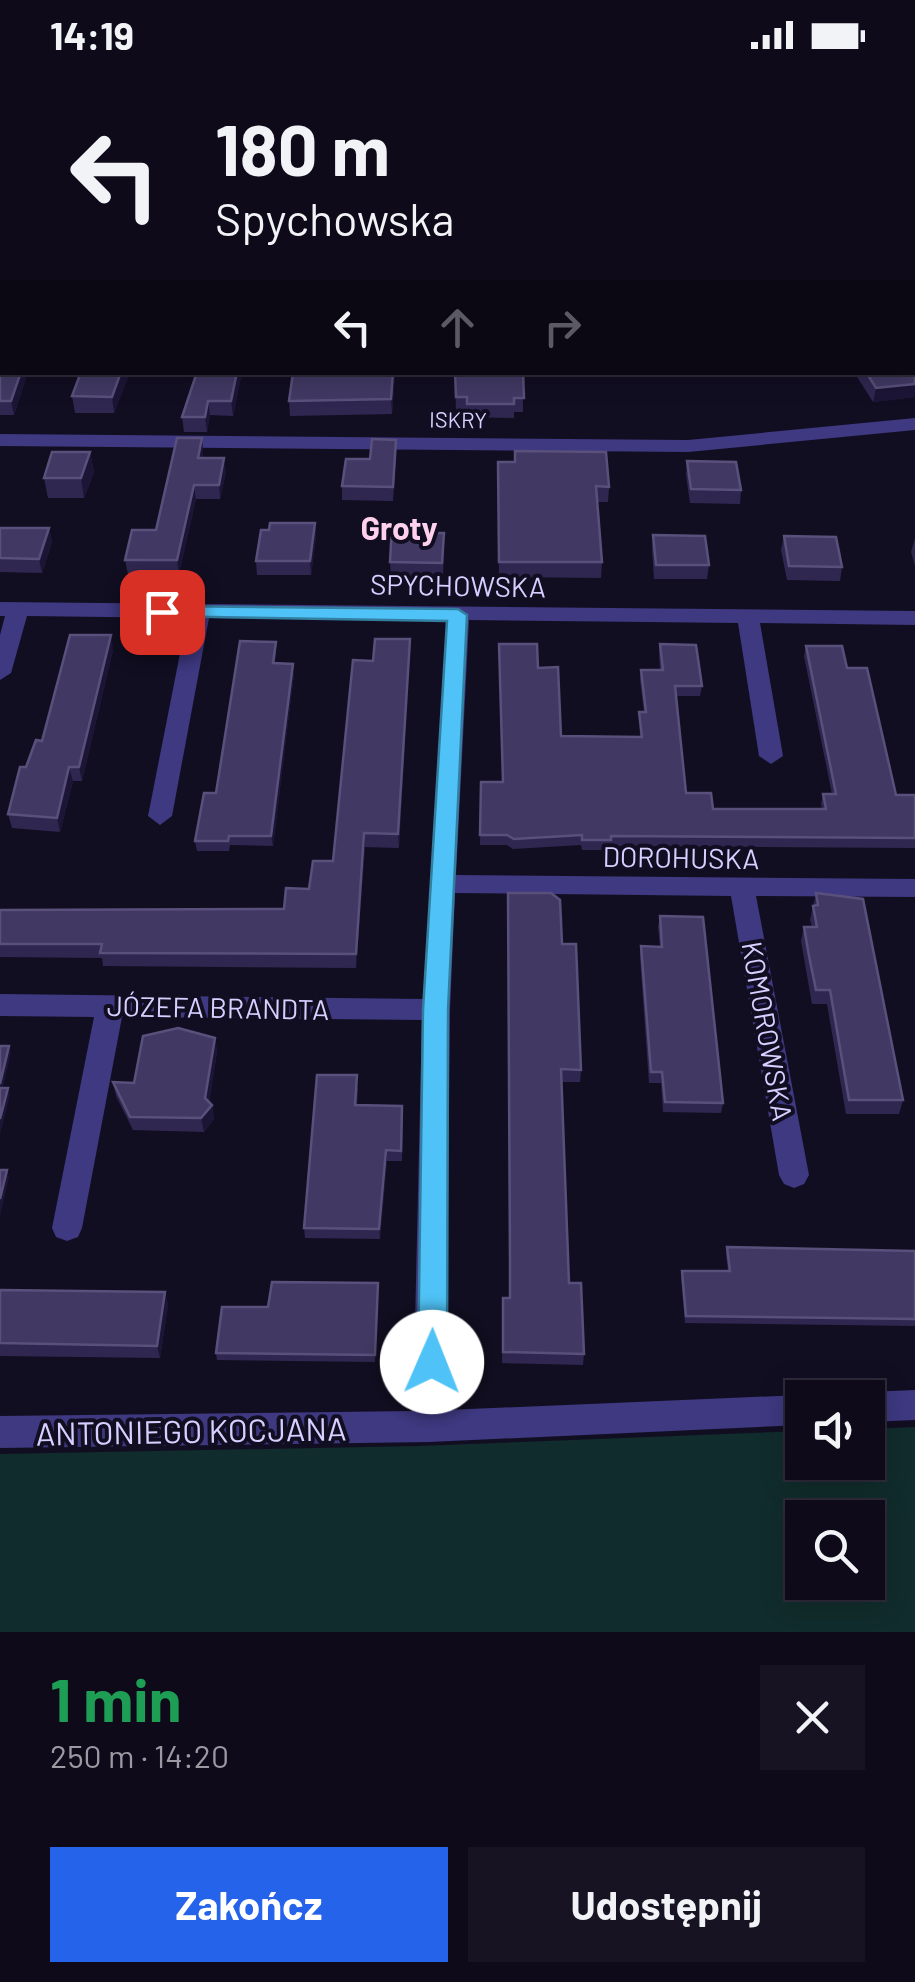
<!DOCTYPE html>
<html lang="pl">
<head>
<meta charset="utf-8">
<style>
  :root { --surface:#0e0a1a; --page:#171323; --text:#f1f3f6; --muted:#9b9aa2; --line:#2e2b39; --accent:#2563eb }
  body { margin:0; font-family:Barlow,sans-serif; background:var(--page); color:var(--text); height:100vh; display:flex; flex-direction:column; font-size:38px; white-space:nowrap }
  * { box-sizing:border-box; margin:0 }
  p { font-size:32px; color:var(--muted) }
  .icon { flex:none; width:55px; height:55px; fill:none; stroke:currentColor; stroke-width:2; stroke-linecap:round; stroke-linejoin:round }
  .map { position:relative; height:1562px; overflow:hidden }
  .panel { display:flex; flex-direction:column; background:var(--surface); flex:1 }
  .panel>* { flex:none }
  .top-card { position:absolute; left:0px; top:0px; width:915px; height:305px; box-shadow:0 5px 25px #0003,0 0 0 2px var(--line); background:#0e0a1a; color:var(--text); overflow:hidden }
  .controls { position:absolute; left:785px; top:1310px; display:grid; gap:20px }
  .controls a { display:grid; place-items:center; width:100px; height:100px; border-radius:0px; background:var(--surface); box-shadow:0 5px 25px #0003,0 0 0 2px var(--line); font-size:50px }
  .pin { position:absolute; display:grid; place-items:center; width:85px; height:85px; color:#fff; margin:-42px; border-radius:20px; box-shadow:0 5px 15px #0006 }
  .me { position:absolute; width:110px; margin:-55px; rotate:1deg; stroke-linejoin:round; filter:drop-shadow(0 0 8px #0008) }
  .turn { display:flex; align-items:center; gap:35px; height:210px; padding:0 50px; font-size:45px }
  .turn .icon { width:130px; height:130px; stroke-width:2.5 }
  .turn b { display:block; font-size:70px; line-height:85px }
  .lanes { display:flex; align-items:center; height:95px; padding:0 50px; background:#0003; justify-content:center; gap:50px; direction:ltr }
  .lanes .off { opacity:.35 }
  .round { display:grid; place-items:center; flex:none; width:105px; height:105px; border-radius:0px; background:var(--page) }
  .overview { display:flex; align-items:center; justify-content:space-between; height:170px; padding:0 50px }
  h1 { font-size:60px; font-weight:700; line-height:75px; color:#1e9e55 }
  .primary-button { display:flex; gap:20px; margin-top:auto; padding:20px 50px }
  .primary-button a { flex:1; height:115px; border-radius:0px; background:var(--accent); color:#fff; font-size:40px; font-weight:700; line-height:115px; text-align:center }
  .primary-button a+a { background:var(--page); color:var(--text) }
  .status { display:flex; justify-content:space-between; align-items:center; height:70px; padding:0 50px; background:var(--surface); direction:ltr }
  .status svg { height:28px; fill:currentColor }
  .map>svg:first-child { display:block }
  .green { fill:#112c2c; fill-rule:evenodd }
  .lines { fill:none; stroke-linecap:round; stroke-linejoin:round }
  .street { fill:#3e3981; fill-rule:evenodd }
  .secondary { fill:#6f67fe; fill-rule:evenodd }
  .wall { fill:#302750 }
  .shaded-wall { fill:#1c1536 }
  .building { fill:#413963; stroke:#59507b; stroke-width:2.5 }
  .route { fill:#4fc3f7; stroke:#337fa1; stroke-width:2.5 }
  .labels { text-anchor:middle; dominant-baseline:central; stroke-width:8; stroke-linejoin:round; paint-order:stroke }
  .far-street-label { font-size:22px; fill:#d6cfff; stroke:#120e22 }
  .street-label { font-size:28px; fill:#d6cfff; stroke:#120e22 }
  .quarter-label { font-size:32px; font-weight:bold; fill:#ffd1ed; stroke:#120e22 }
  .near-street-label { font-size:32px; fill:#d6cfff; stroke:#120e22 }
</style>
</head>
<body>
<div class="status"><b>14:19</b><svg viewBox="0 0 49 12"><path d="M0 12V9h3v3zM5 12V6h3v6zM10 12V3h3v9zM15 12V0h3v12zM26 1h20v11H26zM47 4h2v5h-2z"/></svg></div>
<div class="map">
<svg width="915" height="1562" viewBox="0 0 915 1562">
  <rect width="100%" height="100%" fill="#120e22"/>
  <path class="green" d="M915,1357V1562H0V1384L418,1376L802,1361V1392H868V1359ZM802,1448H868V1512H802Z"/>
  <g class="lines">
    <g class="street">
      <path d="M695,0H709L710,2H696Z"/>
      <rect x="912" y="208" width="3" height="10"/>
      <rect x="0" y="233" width="2" height="10"/>
      <path d="M915,348V360L688,382L0,376V364L688,370Z"/>
      <path d="M0,532L915,541V555L760,553L783,686L771,694L759,686L738,553L469,550L456,805L915,809V827L756,826L809,1105L804,1114L794,1118L784,1114L779,1105L731,826L455,823L450,940L446,1340L802,1325L810,1328H802V1355L429,1372L0,1378V1346L413,1341L422,950L122,947L82,1158L78,1167L67,1171L56,1167L52,1158L94,947L0,946V924L423,929L447,550L209,548L172,746L160,755L148,746L187,548L27,546L11,603L0,610V565L5,546H0Z"/>
      <path d="M915,1320V1350L868,1352V1328H856L868,1322Z"/>
    </g>
    <g class="secondary">
      <rect x="912" y="93" width="3" height="10"/>
      <rect x="0" y="105" width="2" height="10"/>
    </g>
  </g>
  <g class="wall">
    <rect x="912" y="120" width="3" height="73"/>
    <path d="M2,150V214H0V154Z"/>
    <path d="M0,251L2,302H28L14,345H0Z"/>
    <path d="M81,302H130L114,343H75L72,326Z"/>
    <path d="M197,302H242L233,346L210,345L207,362H184L182,347Z"/>
    <path d="M395,302L392,344L290,346L289,331L293,303Z"/>
    <path d="M455,302H523V342H514V348L467,347V341H456Z"/>
    <path d="M854,302H912L915,304V327L873,332Z"/>
    <path d="M202,368L203,382L202,388L226,402L220,429H196L179,504H128L125,490L156,460Z"/>
    <path d="M90,382L94,402L84,428H48L44,408Z"/>
    <path d="M396,383L393,431L342,430V416L370,389Z"/>
    <path d="M687,391L741,420L740,434L690,433L686,405Z"/>
    <path d="M498,392H515L609,417L608,432H597L602,492L601,508L499,507Z"/>
    <path d="M315,453L316,467L311,505H257L256,491L269,460Z"/>
    <path d="M0,458H49L52,472L42,503L0,502Z"/>
    <path d="M653,465L709,495L707,509H654L652,479Z"/>
    <path d="M784,466L842,497L840,511L787,510L781,480Z"/>
    <path d="M915,468V496L911,482Z"/>
    <path d="M444,477L443,507L391,506L390,492Z"/>
    <path d="M410,569L399,778L365,777L356,898L103,896L102,888L0,887V840L284,839L309,819L333,791L373,591Z"/>
    <path d="M660,574L702,616L700,626H676L686,723L713,739H822L821,734L823,724H832L804,586L806,576L847,598L896,725H915V778L611,776L610,780H582L581,775L513,779L507,775H480L481,712H502L538,598L561,666L640,667L639,642H644L640,610L641,600H660L659,584Z"/>
    <path d="M113,580L82,711H73L60,762L12,758L8,744L26,697L42,671Z"/>
    <path d="M276,581L275,593L294,603L273,776L230,775L229,781H197L195,771Z"/>
    <path d="M816,823L903,1030L899,1044H846L827,934H812L801,871L804,857H812L810,850Z"/>
    <path d="M660,846L723,1033L721,1043L663,1042L661,1013H649L640,887L641,876L660,877L658,857Z"/>
    <path d="M562,874L581,1000L580,1012H562L569,1213L584,1284L583,1295L502,1293L503,1228H509Z"/>
    <path d="M215,968L217,982L209,1032L212,1035L214,1049L204,1062L133,1060L116,1026L113,1012L134,1013Z"/>
    <path d="M358,1016L357,1035L403,1046L402,1091H387L380,1169L305,1168L304,1158Z"/>
    <path d="M727,1177L915,1181V1256L685,1253L681,1208L682,1201H728L726,1184Z"/>
    <path d="M0,1220L165,1222L168,1235L160,1288L0,1286Z"/>
    <path d="M378,1220L375,1292L217,1290L216,1283L268,1237Z"/>
  </g>
  <g class="shaded-wall">
    <path d="M21,302H28L14,345L11,331Z"/>
    <path d="M121,302H130L114,343L112,327Z"/>
    <path d="M237,302H242L233,346L231,331Z"/>
    <path d="M393,302H395L392,344L391,329Z"/>
    <path d="M915,314V327L873,332L876,318Z"/>
    <path d="M208,331L210,345L207,362L205,347Z"/>
    <path d="M202,368L203,382L200,402L198,388Z"/>
    <path d="M90,382L94,402L84,428L81,408Z"/>
    <path d="M224,388L226,402L220,429L219,415Z"/>
    <path d="M194,415L196,429L179,504L177,490Z"/>
    <path d="M315,453L316,467L311,505L310,491Z"/>
    <path d="M49,458L52,472L42,503L39,489Z"/>
    <path d="M111,565L113,580L82,711L79,697Z"/>
    <path d="M410,569V583L399,778L398,764Z"/>
    <path d="M293,594L294,603L273,776L271,766Z"/>
    <path d="M69,697L73,711L60,762L57,748Z"/>
    <path d="M364,763L365,777L356,898V884Z"/>
    <path d="M215,968L217,982L208,1040L212,1035L214,1049L204,1062L201,1048Z"/>
    <path d="M9,976L11,983L1,1025L0,1014Z"/>
    <path d="M8,1018L10,1025L0,1065V1049Z"/>
    <path d="M386,1080L387,1091L380,1169L379,1159Z"/>
    <path d="M7,1100L9,1107L0,1147V1129Z"/>
    <path d="M165,1222L168,1235L160,1288L157,1276Z"/>
  </g>
  <g class="building">
    <path d="M35,0H221L219,2H34Z"/>
    <path d="M737,0H787L788,2H738Z"/>
    <rect x="0" y="18" width="2" height="57"/>
    <path d="M912,120H915L914,180L912,178Z"/>
    <path d="M2,150V195H0V154Z"/>
    <path d="M0,251H2V302H21L11,331H0Z"/>
    <path d="M912,300L915,304V314L876,318L866,302H912Z"/>
    <path d="M81,302H121L112,327L72,326Z"/>
    <path d="M197,302H237L231,331H208L205,347H182Z"/>
    <path d="M393,302L391,329L289,331L293,303Z"/>
    <path d="M455,302H523L524,328H514V334H467V327H456Z"/>
    <path d="M177,368H202L198,388H224L219,415H194L177,490H125L132,460H156Z"/>
    <path d="M372,369L396,370L393,417L342,416L346,389H370Z"/>
    <path d="M515,381L606,382L609,417L596,416L602,492H499L498,392H515Z"/>
    <path d="M52,382H90L81,408H44Z"/>
    <path d="M687,391L736,392L741,420L691,419Z"/>
    <path d="M270,453H315L310,491H256L261,460H269Z"/>
    <path d="M392,455H418V463H444L442,493L390,492Z"/>
    <path d="M0,458H49L39,489L0,488Z"/>
    <path d="M653,465L705,466L709,495H656Z"/>
    <path d="M784,466L836,467L842,497L789,496Z"/>
    <path d="M70,565H111L79,697H69L57,748L8,744L20,697H26L36,670L42,671Z"/>
    <path d="M375,569H410L398,764L364,763L356,884L100,883L102,874H0V840L284,839L286,818L309,819L313,791H333L353,590L373,591Z"/>
    <path d="M240,571L276,572L273,593L293,594L271,766H229L228,771H195L204,723H216Z"/>
    <path d="M499,574H537L538,598L558,597L561,666L642,667L639,642H646L641,600H663L660,574L696,575L702,616H675L686,723H711L713,739H826L823,724H836L806,576H842L847,598H867L896,725H915V768L611,766V770H582V765L514,769L507,765H480L481,712H503Z"/>
    <path d="M508,823H551L560,830L562,874H576L581,1000L561,999L569,1213H581L584,1284L503,1282V1228H510V1192Z"/>
    <path d="M816,823L863,829L903,1030H849L830,920H816L809,886L804,857H817L813,836L818,835Z"/>
    <path d="M660,846L703,847L723,1033L665,1032L662,1002H651L641,876L662,877Z"/>
    <path d="M178,958L215,968L205,1028L212,1035L201,1048L130,1047L113,1012L134,1013L143,966Z"/>
    <path d="M0,976H9L0,1014Z"/>
    <path d="M317,1005H357L355,1035L402,1036L401,1081L386,1080L379,1159L304,1158Z"/>
    <path d="M0,1018H8L0,1049Z"/>
    <path d="M0,1100H7L0,1129Z"/>
    <path d="M727,1177L915,1181V1249L686,1246L682,1201H730Z"/>
    <path d="M272,1212L378,1213L375,1285L216,1283L222,1237H268Z"/>
    <path d="M0,1220L165,1222L157,1276L0,1273Z"/>
  </g>
  <path class="route" d="M162,536L458,539L467,545L448,940L447,1292L443,1302L432,1306L422,1302L418,1292L423,940L447,551L156,546V538Z"/>
  <g class="labels">
    <g class="far-street-label">
      <text transform="translate(458 349) rotate(1)">ISKRY</text>
    </g>
    <g class="street-label">
      <text transform="translate(458 515) rotate(1)">SPYCHOWSKA</text>
      <text transform="translate(681 787) rotate(1)">DOROHUSKA</text>
      <text transform="translate(218 937) rotate(1)">JÓZEFA BRANDTA</text>
      <text transform="translate(768 961) rotate(80)">KOMOROWSKA</text>
    </g>
    <g class="quarter-label">
      <text x="399" y="457">Groty</text>
    </g>
    <g class="near-street-label">
      <text transform="translate(191 1360) rotate(-1)">ANTONIEGO KOCJANA</text>
    </g>
  </g>
</svg>
<div class="controls">
<a><svg class="icon" aria-label="sound" viewBox="0 0 24 24"><path d="M4 9h4l5-4v14l-5-4H4zM17 9q2 3 0 6"/></svg></a>
<a><svg class="icon" aria-label="search" viewBox="0 0 24 24"><circle cx="10" cy="10" r="6"/><path d="M15 15l6 6"/></svg></a>
</div>
<div class="pin" style="left:162px;top:542px;background:#d93025"><svg class="icon" aria-label="arrive" viewBox="0 0 24 24"><path d="M6 21V4h12l-3 4 3 4H6"/></svg></div>
<svg class="me" style="left:432px;top:1292px" viewBox="-20 -20 40 40"><circle r="19" fill="#fff"/><path d="M0-13L10 11 0 6-10 11z" fill="#4fc3f7"/></svg>
<div class="top-card">
<div class="turn"><svg class="icon" aria-label="left" viewBox="0 0 24 24"><path d="M17 20v-9H6M10 6l-5 5 5 5"/></svg><div><b>180 m</b>Spychowska</div></div>
<div class="lanes"><svg class="icon" aria-label="left" viewBox="0 0 24 24"><path d="M17 20v-9H6M10 6l-5 5 5 5"/></svg><svg class="icon off" aria-label="ahead" viewBox="0 0 24 24"><path d="M12 20V5M6 11l6-6 6 6"/></svg><svg class="icon off" aria-label="right" viewBox="0 0 24 24"><path d="M7 20v-9h11M14 6l5 5-5 5"/></svg></div>
</div>
</div>
<section class="panel">
<div class="overview"><div><h1>1 min</h1><p>250 m · 14:20</p></div><a class="round"><svg class="icon" aria-label="close" viewBox="0 0 24 24"><path d="M6 6l12 12M18 6L6 18"/></svg></a></div>
<div class="primary-button"><a>Zakończ</a><a>Udostępnij</a></div>
</section>
</body>
</html>
